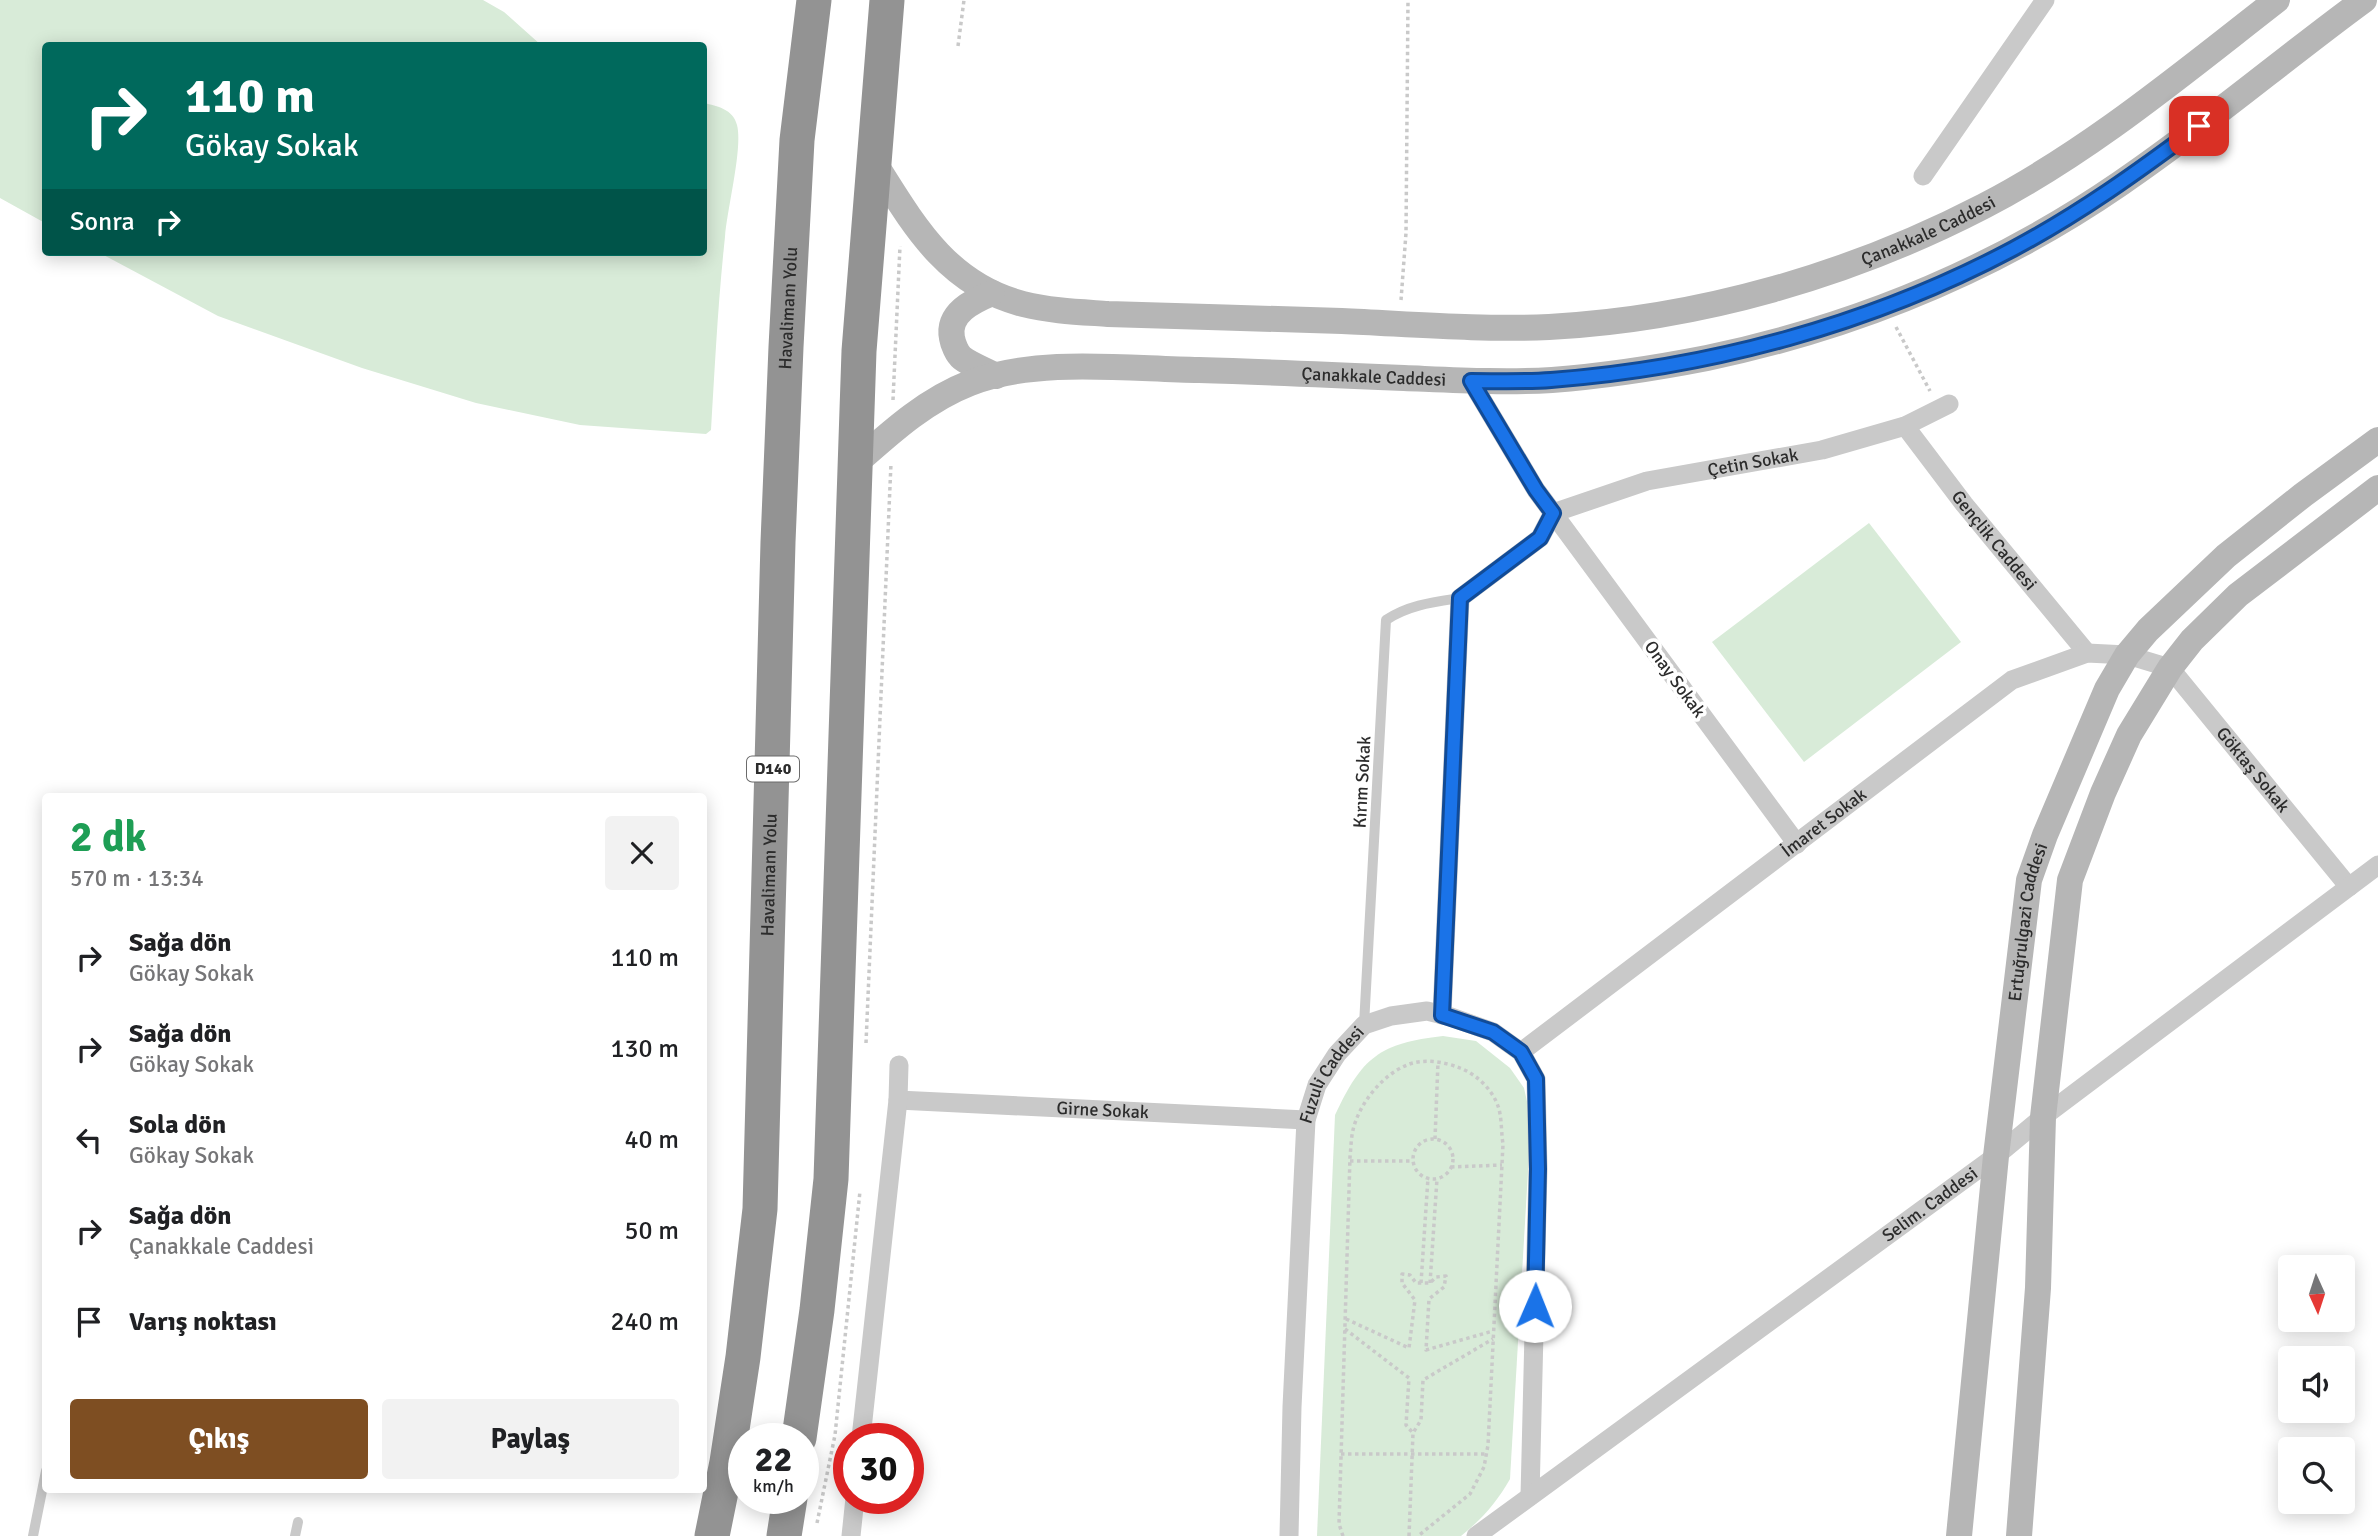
<!DOCTYPE html>
<html lang="tr">
<head>
<meta charset="utf-8">
<style>
  :root { --surface:#fff; --page:#f2f2f2; --text:#202124; --muted:#757577; --accent:#7e4e22 }
  body { margin:0; font-family:Signika,sans-serif; background:var(--page); color:var(--text); height:100vh; display:flex; flex-direction:column; font-size:26px; white-space:nowrap }
  * { box-sizing:border-box; margin:0 }
  p { font-size:23px; color:var(--muted) }
  .icon { flex:none; width:38px; height:38px; fill:none; stroke:currentColor; stroke-width:2; stroke-linecap:round; stroke-linejoin:round }
  .map { position:relative; flex:1; overflow:hidden }
  .drawer { position:absolute; left:42px; top:793px; width:665px; height:700px; display:flex; flex-direction:column; background:var(--surface); border-radius:7px; box-shadow:0 4px 18px #0003 }
  .drawer>* { flex:none }
  .guide { position:absolute; left:42px; top:42px; width:665px; height:214px; border-radius:7px; box-shadow:0 4px 18px #0003; background:#00695c; color:#fff; overflow:hidden }
  .needle { width:46px; rotate:177deg }
  .controls { position:absolute; left:2278px; top:1255px; display:grid; gap:14px }
  .controls a { display:grid; place-items:center; width:77px; height:77px; border-radius:7px; background:var(--surface); box-shadow:0 4px 18px #0003; font-size:35px }
  .speed { position:absolute; left:728px; top:1423px; display:flex; gap:14px; font-size:35px; font-weight:700; text-align:center }
  .speed>* { display:grid; place-content:center; width:91px; height:91px; border-radius:50%; background:var(--surface); box-shadow:0 4px 18px #0003; line-height:1 }
  .speed small { font-size:18px; font-weight:400 }
  .speed .limit { border:10px solid #d22; background:#fff; color:#111 }
  .pin { position:absolute; display:grid; place-items:center; width:60px; height:60px; color:#fff; margin:-30px; border-radius:14px; box-shadow:0 4px 10px #0006 }
  .me { position:absolute; width:77px; margin:-38px; rotate:1deg; stroke-linejoin:round; filter:drop-shadow(0 0 5px #0008) }
  .turn { display:flex; align-items:center; gap:24px; height:147px; padding:0 28px; font-size:32px }
  .turn .icon { width:91px; height:91px; stroke-width:2.5 }
  .turn b { display:block; font-size:49px; line-height:60px }
  .then { display:flex; align-items:center; height:66px; padding:0 28px; background:#0003; gap:14px; font-size:26px }
  .round { display:grid; place-items:center; flex:none; width:74px; height:74px; border-radius:7px; background:var(--page) }
  .head { display:flex; align-items:center; justify-content:space-between; height:119px; padding:0 28px }
  h1 { font-size:42px; font-weight:800; line-height:52px; color:#1e9e55 }
  .action { display:flex; gap:14px; margin-top:auto; padding:14px 28px }
  .action a { flex:1; height:80px; border-radius:7px; background:var(--accent); color:#fff; font-size:28px; font-weight:800; line-height:80px; text-align:center }
  .action a+a { background:var(--page); color:var(--text) }
  ul { padding:0; list-style:none }
  li { display:flex; align-items:center; gap:21px; height:91px; padding:0 28px }
  li div { flex:1 }
  li b { display:block; font-size:26px }
  li em { font-style:normal }
  .map>svg:first-child { display:block }
  .green { fill:#d8ebd8 }
  .lines { fill:none; stroke-linecap:round; stroke-linejoin:round }
  .path { stroke:#c9c9c9; stroke-width:3.5; stroke-dasharray:3.5 3.5; stroke-linecap:butt }
  .lane { stroke:#c9c9c9; stroke-width:10 }
  .street { stroke:#c9c9c9; stroke-width:19 }
  .secondary { stroke:#b6b6b6; stroke-width:26 }
  .highway { stroke:#939393; stroke-width:35 }
  .route-casing { stroke:#114b97; stroke-width:18 }
  .route { stroke:#1a73e8; stroke-width:12 }
  .labels { text-anchor:middle; dominant-baseline:central; stroke-width:7; stroke-linejoin:round; paint-order:stroke }
  .shield { fill:#fff; stroke:#6b6b6b; stroke-width:2 }
  .shield-label { font-size:16px; font-weight:bold; fill:#2c2c2c }
  .street-label { font-size:18px; fill:#2c2c2c; stroke:#fff }
</style>
</head>
<body>
<div class="map">
<svg width="2378" height="1536" viewBox="0 0 2378 1536">
  <rect width="100%" height="100%" fill="#fff"/>
  <g class="green">
    <path d="M0,0H483L504,12L541,45L46,46L45,223L0,198Z"/>
    <path d="M704,103C717,106 733,109 737,125C743,148 727,209 725,237C718,301 715,365 711,430L706,434L580,425L476,403L362,368L218,316L98,252H704Z"/>
    <path d="M1869,523L1961,642L1804,762L1712,642Z"/>
    <path d="M1443,1036L1476,1041L1510,1068L1524,1088L1531,1120L1510,1479C1497,1502 1482,1519 1461,1536H1317L1335,1115C1362,1057 1380,1043 1443,1036Z"/>
  </g>
  <g class="lines">
    <g class="path">
      <path d="M958,46L964,0"/>
      <path d="M1401,300L1406,233L1408,0"/>
      <path d="M1896,327L1930,391"/>
      <path d="M893,400L900,246"/>
      <path d="M866,1043L891,463"/>
      <path d="M1435,1139L1438,1062"/>
      <circle cx="1433" cy="1159" r="20"/>
      <path d="M1350,1161H1413"/>
      <path d="M1451,1167L1502,1165"/>
      <path d="M1421,1283L1428,1178"/>
      <path d="M1430,1283L1437,1179"/>
      <path d="M1346,1319L1409,1348L1415,1300L1402,1283V1274L1410,1275L1416,1283H1430L1436,1277L1446,1276L1444,1287L1429,1299L1426,1350L1493,1331"/>
      <path d="M1345,1329L1409,1378L1406,1425L1413,1433"/>
      <path d="M1341,1454H1486"/>
      <path d="M817,1523L835,1435L860,1191"/>
      <path d="M1343,1536L1339,1524L1350,1157C1351,1148 1351,1138 1353,1130C1359,1104 1382,1075 1407,1065C1423,1058 1445,1062 1460,1068C1476,1074 1492,1089 1498,1106C1502,1117 1501,1132 1503,1144L1488,1445L1484,1467L1470,1494L1418,1536"/>
      <path d="M1409,1536L1413,1433L1421,1420L1423,1380L1493,1339"/>
    </g>
    <g class="lane">
      <path d="M1364,1025L1386,620C1408,605 1434,602 1460,598"/>
      <path d="M33,1536L46,1471"/>
      <path d="M295,1536L298,1522"/>
    </g>
    <g class="street">
      <path d="M1923,176L2045,0"/>
      <path id="s1" d="M1905,426L1964,504L2087,653"/>
      <path id="s2" d="M1797,844L1553,513L1647,481L1822,450L1905,426L1949,404"/>
      <path d="M1442,1015L1460,598L1540,538L1553,513L1536,490L1471,381"/>
      <path id="s3" d="M1521,1052L2012,680L2087,653L2127,655L2170,668L2349,887"/>
      <path id="s4" d="M898,1100L1306,1120"/>
      <path d="M861,1438L898,1100L899,1065"/>
      <path d="M851,1536L855,1498"/>
      <path id="s5" d="M1289,1536L1292,1407L1306,1120L1317,1085L1337,1054L1364,1025L1391,1016L1427,1011L1451,1017L1493,1032L1521,1052L1536,1079L1538,1169L1530,1496"/>
      <path id="s6" d="M1476,1536L1996,1156L2043,1117L2378,865"/>
    </g>
    <g class="secondary">
      <path id="s7" d="M872,159C912,222 945,284 1023,304C1051,311 1080,312 1108,314C1186,317 1264,318 1342,321C1411,324 1480,330 1549,327C1699,319 1851,275 1984,206C2090,151 2183,73 2277,0"/>
      <path d="M992,293C973,301 947,313 952,338C953,344 957,354 962,358C971,365 985,370 996,376"/>
      <path id="s8" d="M856,463C891,432 926,400 970,383C1039,357 1126,369 1199,370C1267,372 1336,375 1404,378C1453,380 1503,383 1552,380C1604,376 1656,368 1707,358C1855,327 1996,269 2121,183C2205,126 2282,60 2364,0"/>
      <path id="s9" d="M1959,1536L1996,1156L2029,880L2045,835L2107,689L2127,655L2148,630L2226,556L2303,495L2378,440"/>
      <path d="M2019,1536L2038,1288L2043,1117L2070,880L2103,793L2129,735L2170,668L2192,640L2238,595L2378,488"/>
    </g>
    <g class="highway">
      <path d="M799,1438L817,1310L831,1179L859,351L887,0"/>
      <path id="s10" d="M712,1536L727,1462L743,1357L760,1209L778,542L786,347L797,140L814,0"/>
      <path d="M784,1536L790,1498"/>
    </g>
  </g>
  <g class="lines">
    <defs>
      <path id="route" d="M1535,1306L1538,1169L1536,1079L1521,1052L1493,1032L1442,1015L1460,598L1540,538L1553,513L1536,490L1471,381C1498,381 1525,382 1551,380C1710,368 1872,324 2013,249C2079,214 2139,171 2199,126"/>
    </defs>
    <use href="#route" class="route-casing"/>
    <use href="#route" class="route"/>
  </g>
  <g class="labels">
    <rect class="shield" x="747" y="756.5" width="52" height="25" rx="5"/>
    <g class="shield-label">
      <text x="773" y="769">D140</text>
    </g>
    <g class="street-label">
      <text stroke="none"><textPath href="#s7" startOffset="1136">Çanakkale Caddesi</textPath></text>
      <text stroke="none"><textPath href="#s10" startOffset="1232">Havalimanı Yolu</textPath></text>
      <text stroke="none"><textPath href="#s8" startOffset="546">Çanakkale Caddesi</textPath></text>
      <text stroke="none"><textPath href="#s2" startOffset="618">Çetin Sokak</textPath></text>
      <text stroke="none"><textPath href="#s1" startOffset="145">Gençlik Caddesi</textPath></text>
      <text transform="translate(1675 679) rotate(54)">Onay Sokak</text>
      <text stroke="none"><textPath href="#s3" startOffset="912">Göktaş Sokak</textPath></text>
      <text transform="translate(1362 782) rotate(-87)">Kırım Sokak</text>
      <text stroke="none"><textPath href="#s3" startOffset="380">İmaret Sokak</textPath></text>
      <text stroke="none"><textPath href="#s10" startOffset="665">Havalimanı Yolu</textPath></text>
      <text stroke="none"><textPath href="#s9" startOffset="618">Ertuğrulgazi Caddesi</textPath></text>
      <text stroke="none"><textPath href="#s5" startOffset="469">Fuzuli Caddesi</textPath></text>
      <text stroke="none"><textPath href="#s4" startOffset="205">Girne Sokak</textPath></text>
      <text stroke="none"><textPath href="#s6" startOffset="562">Selim. Caddesi</textPath></text>
    </g>
  </g>
</svg>
<div class="controls">
<a><svg class="needle" viewBox="-14 -14 28 28"><path d="M0-13l5 13h-10z" fill="#e53935"/><path d="M0 13l5-13h-10z" fill="#757577"/></svg></a>
<a><svg class="icon" aria-label="sound" viewBox="0 0 24 24"><path d="M4 9h4l5-4v14l-5-4H4zM17 9q2 3 0 6"/></svg></a>
<a><svg class="icon" aria-label="search" viewBox="0 0 24 24"><circle cx="10" cy="10" r="6"/><path d="M15 15l6 6"/></svg></a>
</div>
<div class="speed"><div>22<small>km/h</small></div><div class="limit">30</div></div>
<div class="pin" style="left:2199px;top:126px;background:#d93025"><svg class="icon" aria-label="arrive" viewBox="0 0 24 24"><path d="M6 21V4h12l-3 4 3 4H6"/></svg></div>
<svg class="me" style="left:1535px;top:1306px" viewBox="-20 -20 40 40"><circle r="19" fill="#fff"/><path d="M0-13L10 11 0 6-10 11z" fill="#1a73e8"/></svg>
<div class="guide">
<div class="turn"><svg class="icon" aria-label="right" viewBox="0 0 24 24"><path d="M7 20v-9h11M14 6l5 5-5 5"/></svg><div><b>110 m</b>Gökay Sokak</div></div>
<div class="then">Sonra<svg class="icon" aria-label="right" viewBox="0 0 24 24"><path d="M7 20v-9h11M14 6l5 5-5 5"/></svg></div>
</div>
<section class="drawer">
<div class="head"><div><h1>2 dk</h1><p>570 m · 13:34</p></div><a class="round"><svg class="icon" aria-label="close" viewBox="0 0 24 24"><path d="M6 6l12 12M18 6L6 18"/></svg></a></div>
<ul>
<li><svg class="icon" aria-label="right" viewBox="0 0 24 24"><path d="M7 20v-9h11M14 6l5 5-5 5"/></svg><div><b>Sağa dön</b><p>Gökay Sokak</p></div><em>110 m</em></li>
<li><svg class="icon" aria-label="right" viewBox="0 0 24 24"><path d="M7 20v-9h11M14 6l5 5-5 5"/></svg><div><b>Sağa dön</b><p>Gökay Sokak</p></div><em>130 m</em></li>
<li><svg class="icon" aria-label="left" viewBox="0 0 24 24"><path d="M17 20v-9H6M10 6l-5 5 5 5"/></svg><div><b>Sola dön</b><p>Gökay Sokak</p></div><em>40 m</em></li>
<li><svg class="icon" aria-label="right" viewBox="0 0 24 24"><path d="M7 20v-9h11M14 6l5 5-5 5"/></svg><div><b>Sağa dön</b><p>Çanakkale Caddesi</p></div><em>50 m</em></li>
<li><svg class="icon" aria-label="arrive" viewBox="0 0 24 24"><path d="M6 21V4h12l-3 4 3 4H6"/></svg><div><b>Varış noktası</b></div><em>240 m</em></li>
</ul>
<div class="action"><a>Çıkış</a><a>Paylaş</a></div>
</section>
</div>
</body>
</html>
